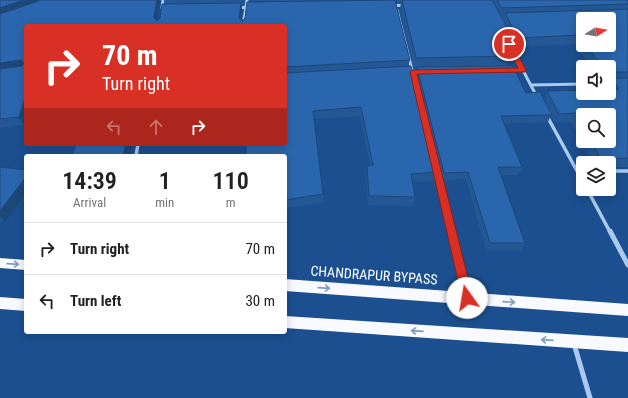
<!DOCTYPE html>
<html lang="en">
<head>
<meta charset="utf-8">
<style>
  :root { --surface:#fff; --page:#f2f2f2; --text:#202124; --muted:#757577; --line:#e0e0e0 }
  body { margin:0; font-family:"Roboto Condensed",sans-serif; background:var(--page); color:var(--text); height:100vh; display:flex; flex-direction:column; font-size:15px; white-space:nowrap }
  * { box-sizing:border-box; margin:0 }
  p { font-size:13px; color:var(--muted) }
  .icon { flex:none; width:22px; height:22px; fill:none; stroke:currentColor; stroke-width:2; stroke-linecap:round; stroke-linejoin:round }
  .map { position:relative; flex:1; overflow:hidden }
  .sheet { position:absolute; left:24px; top:154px; width:263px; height:180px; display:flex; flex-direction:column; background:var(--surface); border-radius:4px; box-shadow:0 2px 10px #0003 }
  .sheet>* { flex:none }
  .guide { position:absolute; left:24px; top:24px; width:263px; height:122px; border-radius:4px; box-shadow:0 2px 10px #0003; background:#d93025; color:#fff; overflow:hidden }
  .needle { width:26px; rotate:79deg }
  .fabs { position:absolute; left:576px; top:12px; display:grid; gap:8px }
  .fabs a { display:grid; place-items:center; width:40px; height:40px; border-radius:4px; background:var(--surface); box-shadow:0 2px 10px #0003; font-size:20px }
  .pin { position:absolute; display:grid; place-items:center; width:34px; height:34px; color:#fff; margin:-17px; border:2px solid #fff; border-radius:50%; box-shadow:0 1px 4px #0007 }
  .me { position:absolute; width:44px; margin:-22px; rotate:347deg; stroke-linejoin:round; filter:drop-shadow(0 0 3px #0008) }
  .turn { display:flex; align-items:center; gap:14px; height:84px; padding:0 12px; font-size:18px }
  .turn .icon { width:52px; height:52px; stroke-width:2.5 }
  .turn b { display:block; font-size:28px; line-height:34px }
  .lanes { display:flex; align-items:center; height:38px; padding:0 12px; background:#0003; justify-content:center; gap:20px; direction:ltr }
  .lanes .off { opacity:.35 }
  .eta { display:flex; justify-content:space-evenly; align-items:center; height:68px; text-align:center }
  .eta b { font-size:24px; font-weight:600; line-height:28px }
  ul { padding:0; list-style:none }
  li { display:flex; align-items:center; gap:12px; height:52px; padding:0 12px; border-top:1px solid var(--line) }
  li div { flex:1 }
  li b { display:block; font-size:15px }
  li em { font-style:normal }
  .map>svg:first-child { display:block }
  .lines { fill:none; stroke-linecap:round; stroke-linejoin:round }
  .minor-far2 { stroke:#a9c9ee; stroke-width:3 }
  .minor-far1 { stroke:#a9c9ee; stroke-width:3.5 }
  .minor { stroke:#a9c9ee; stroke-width:5 }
  .trunk { fill:#f8faff; fill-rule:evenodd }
  .wall { fill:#245895; fill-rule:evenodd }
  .shaded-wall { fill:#1d4779 }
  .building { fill:#2a66ad; stroke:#1d4779 }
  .oneway { stroke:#7e9cc1 }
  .route { fill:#d93025; stroke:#8d1f18 }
  .labels { text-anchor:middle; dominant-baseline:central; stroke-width:4; stroke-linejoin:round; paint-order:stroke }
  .street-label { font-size:14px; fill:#fff; stroke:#1b4f8f }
</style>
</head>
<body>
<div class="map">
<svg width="628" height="398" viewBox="0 0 628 398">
  <rect width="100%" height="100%" fill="#1b4f8f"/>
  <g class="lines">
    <g class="minor-far2">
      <path d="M390,6L406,5"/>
      <path d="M162,8L163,0"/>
      <path d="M236,8L252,7"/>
      <path d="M397,10L420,102"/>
      <path d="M243,26L247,0"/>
      <path d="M507,40L537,97"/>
      <path d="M511,71L523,70"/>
      <path d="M531,85L583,84"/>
    </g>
    <g class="minor-far1">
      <path d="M419,101L425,124"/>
      <path d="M547,116L583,182"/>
      <path d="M136,156L138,144"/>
      <path d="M436,169L451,232"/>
      <path d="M609,171H628"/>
      <path d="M587,189L610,232"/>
    </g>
    <g class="minor">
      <path d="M451,231L467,297"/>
      <path d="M610,231L628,265"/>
      <path d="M574,344L590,398"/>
    </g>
    <g class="trunk">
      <path d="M0,258L26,260V270L0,268Z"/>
      <path d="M285,279L628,304V316L285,291Z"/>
      <path d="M0,297L26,299V311L0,309Z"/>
      <path d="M285,316L628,338V352L285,328Z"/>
    </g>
  </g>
  <g class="wall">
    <path d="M0,0H37V1L160,0L157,20L160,18L165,4L164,0H244L243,5H242V11L241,20L242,21L245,18L249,2V0H628V167H609V163H593L571,122H555L551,115L548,122L504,124L522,167L518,175H501L525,243L521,250H486L466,179L442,181L416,75L417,69H414L400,8L401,2H395L410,60L408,66L438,172L435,181L413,182L415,197L413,206L368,205L366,174L367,166L370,165L360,116L314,119L323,194V203L285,208V26H26L24,125L0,128ZM583,19L609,45H583ZM511,39L515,47L575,44L592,67H609V93L547,91L544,99L526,93L507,66L511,56L506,47H508ZM583,115L609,141H583Z"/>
    <path d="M0,167L26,170V194L5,222L0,221Z"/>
  </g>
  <g class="shaded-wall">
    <path d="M24,0H37L39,5L0,18V8Z"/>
    <path d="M157,0H160L156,26L154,17Z"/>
    <path d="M241,3L242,11L240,26L239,18Z"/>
    <path d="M21,60L26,69L0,72V63Z"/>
    <path d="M26,95V120L24,125L19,117Z"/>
    <path d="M126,144H133L130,156H123Z"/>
    <path d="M26,177V194L5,222L0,216V211Z"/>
  </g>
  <g class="building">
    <path d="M0,0H24L0,8Z"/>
    <path d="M41,0H157L154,17L157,21L160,18L162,4L241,3L239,18L242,21L245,18L247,2L395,0L410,60L285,67V26H26V95L19,117L0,119V69L22,66L24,63L21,60L0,63V14Z"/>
    <path d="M402,0H492L512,36H501L511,56L416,58Z"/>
    <path d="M497,0H628V4L501,8Z"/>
    <path d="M628,9V72H614L611,76L614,78H628V158L601,159L591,141H609V115H583V126L576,113L559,114L547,91L583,90V93H609V89H619L609,75V67H603L586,45H609V19H583V40L579,35L518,38L505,13Z"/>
    <path d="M411,66L438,172L411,174L415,197L369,196L367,166L373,165L361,107L313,111L323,194L285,200V156H246V144H285V73Z"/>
    <path d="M513,66L526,93L540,92L552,115L501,116L522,167H498L525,243H490L468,172L444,173L417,67Z"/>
    <path d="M76,144H126L123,156H72Z"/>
    <path d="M0,167L26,170V177L0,211Z"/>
  </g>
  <defs><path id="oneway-shaft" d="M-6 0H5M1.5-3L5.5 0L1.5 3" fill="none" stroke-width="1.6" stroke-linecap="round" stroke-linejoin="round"/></defs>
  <g class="oneway">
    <use href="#oneway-shaft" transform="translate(13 264) rotate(4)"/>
    <use href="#oneway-shaft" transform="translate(324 288) rotate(4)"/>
    <use href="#oneway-shaft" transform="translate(509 302) rotate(4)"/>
    <use href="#oneway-shaft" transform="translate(417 331) rotate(-176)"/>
    <use href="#oneway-shaft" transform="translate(547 340) rotate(-176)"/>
  </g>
  <path class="route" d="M507,43L512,44L526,70L525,72L417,74L473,298L471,302L467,303L464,302L462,298L410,72L413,70L518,68L506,44Z"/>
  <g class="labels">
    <g class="street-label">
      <text transform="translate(374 275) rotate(4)">CHANDRAPUR BYPASS</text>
    </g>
  </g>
</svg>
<div class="fabs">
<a><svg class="needle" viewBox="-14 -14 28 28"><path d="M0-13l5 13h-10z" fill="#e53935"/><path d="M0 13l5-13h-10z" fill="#757577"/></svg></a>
<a><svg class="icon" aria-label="sound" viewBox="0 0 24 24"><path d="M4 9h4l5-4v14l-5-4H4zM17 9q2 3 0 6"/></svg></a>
<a><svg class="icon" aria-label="search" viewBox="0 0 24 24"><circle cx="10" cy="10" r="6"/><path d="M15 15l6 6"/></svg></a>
<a><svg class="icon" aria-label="layers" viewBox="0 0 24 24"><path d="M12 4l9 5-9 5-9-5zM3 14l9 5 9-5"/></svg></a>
</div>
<div class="pin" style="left:509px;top:44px;background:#d93025"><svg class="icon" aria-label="arrive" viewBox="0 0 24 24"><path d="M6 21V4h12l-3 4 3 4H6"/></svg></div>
<svg class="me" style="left:467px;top:298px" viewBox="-20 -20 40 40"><circle r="19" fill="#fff"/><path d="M0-13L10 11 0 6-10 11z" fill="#d93025"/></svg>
<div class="guide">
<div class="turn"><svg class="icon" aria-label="right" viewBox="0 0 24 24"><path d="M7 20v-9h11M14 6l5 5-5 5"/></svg><div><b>70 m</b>Turn right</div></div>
<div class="lanes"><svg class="icon off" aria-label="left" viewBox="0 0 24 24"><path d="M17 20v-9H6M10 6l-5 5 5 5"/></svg><svg class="icon off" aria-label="ahead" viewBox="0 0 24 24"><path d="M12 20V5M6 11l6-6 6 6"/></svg><svg class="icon" aria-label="right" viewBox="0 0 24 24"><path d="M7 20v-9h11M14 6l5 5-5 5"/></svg></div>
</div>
<section class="sheet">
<div class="eta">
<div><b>14:39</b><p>Arrival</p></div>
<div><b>1</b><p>min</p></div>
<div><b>110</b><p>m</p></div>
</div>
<ul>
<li><svg class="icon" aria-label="right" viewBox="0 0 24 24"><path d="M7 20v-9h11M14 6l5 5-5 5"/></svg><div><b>Turn right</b></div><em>70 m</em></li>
<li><svg class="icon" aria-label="left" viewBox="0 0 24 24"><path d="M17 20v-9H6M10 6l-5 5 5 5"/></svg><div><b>Turn left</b></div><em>30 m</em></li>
</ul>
</section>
</div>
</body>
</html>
